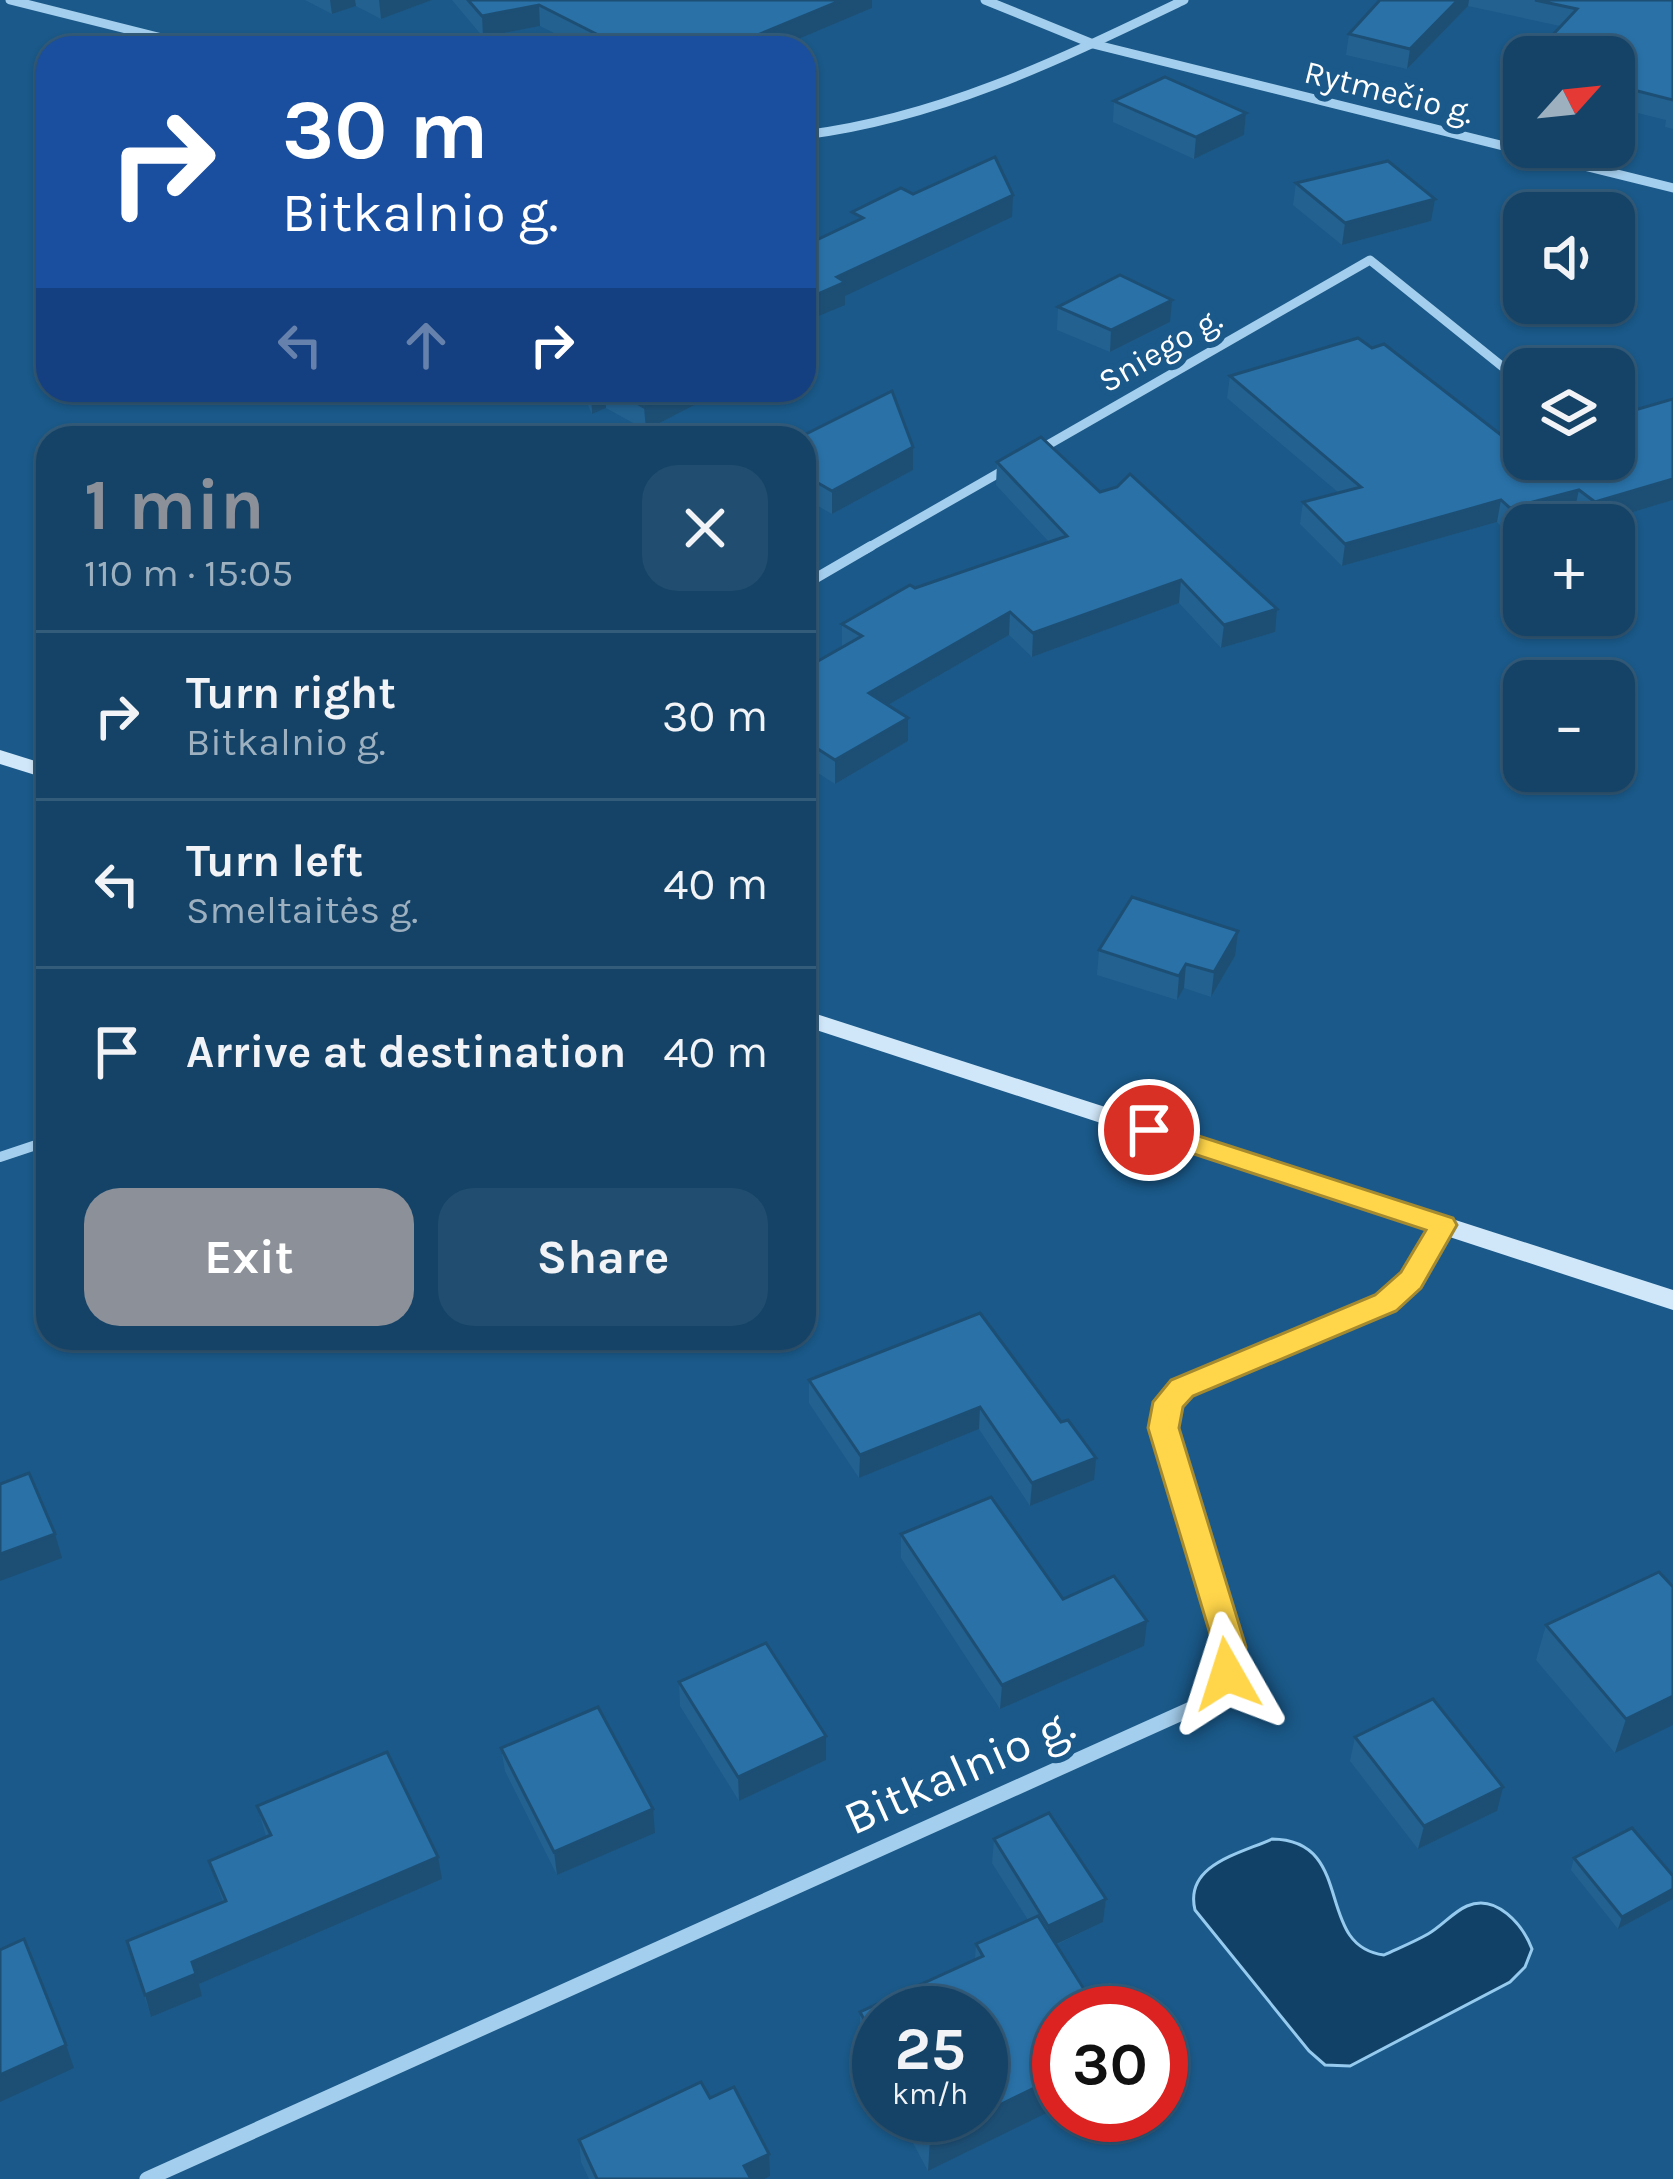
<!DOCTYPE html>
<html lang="en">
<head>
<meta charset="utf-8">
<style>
  :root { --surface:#144367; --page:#214e70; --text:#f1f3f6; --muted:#9db0c0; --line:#335c7b; --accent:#8c9099 }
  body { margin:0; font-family:Karla,sans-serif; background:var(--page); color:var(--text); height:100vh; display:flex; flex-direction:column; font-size:45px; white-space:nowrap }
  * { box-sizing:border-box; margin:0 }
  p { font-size:39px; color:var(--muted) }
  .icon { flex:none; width:66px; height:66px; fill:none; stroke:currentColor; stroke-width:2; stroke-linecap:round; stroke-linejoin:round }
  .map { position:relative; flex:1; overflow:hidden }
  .sheet { position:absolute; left:36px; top:426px; width:780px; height:924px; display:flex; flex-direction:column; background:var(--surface); border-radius:36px; box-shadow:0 3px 9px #0004,0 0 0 3px var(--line) }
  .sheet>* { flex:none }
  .top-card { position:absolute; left:36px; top:36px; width:780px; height:366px; border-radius:36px; box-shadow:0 3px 9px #0004,0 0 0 3px var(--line); background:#1a4fa0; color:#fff; overflow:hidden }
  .needle { width:78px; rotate:63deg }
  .tools { position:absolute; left:1503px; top:36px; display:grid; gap:24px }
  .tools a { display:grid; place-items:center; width:132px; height:132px; border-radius:24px; background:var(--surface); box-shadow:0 3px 9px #0004,0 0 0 3px var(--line); font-size:60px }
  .speed { position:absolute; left:852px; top:1986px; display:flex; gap:24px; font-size:60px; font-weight:700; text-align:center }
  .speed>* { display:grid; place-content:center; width:156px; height:156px; border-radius:50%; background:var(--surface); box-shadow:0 3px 9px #0004,0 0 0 3px var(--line); line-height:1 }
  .speed small { font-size:30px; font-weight:400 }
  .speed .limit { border:18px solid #d22; background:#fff; color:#111 }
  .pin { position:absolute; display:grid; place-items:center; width:102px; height:102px; color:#fff; margin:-51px; border:6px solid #fff; border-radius:50%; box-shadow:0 3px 12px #0007 }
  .me { position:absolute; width:132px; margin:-66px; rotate:354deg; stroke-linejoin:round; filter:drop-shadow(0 0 9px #0008) }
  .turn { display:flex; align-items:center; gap:42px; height:252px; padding:0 48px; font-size:54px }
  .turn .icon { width:156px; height:156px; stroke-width:2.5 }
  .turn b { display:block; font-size:84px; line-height:102px }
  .lanes { display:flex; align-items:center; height:114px; padding:0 48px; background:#0003; justify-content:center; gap:60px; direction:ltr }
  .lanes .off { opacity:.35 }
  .round { display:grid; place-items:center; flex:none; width:126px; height:126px; border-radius:36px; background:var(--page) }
  .head { display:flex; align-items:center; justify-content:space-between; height:204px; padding:0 48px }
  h1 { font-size:72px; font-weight:700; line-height:90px; color:var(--accent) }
  .button { display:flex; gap:24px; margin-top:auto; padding:24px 48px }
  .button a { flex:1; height:138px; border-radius:36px; background:var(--accent); color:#fff; font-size:48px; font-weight:700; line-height:138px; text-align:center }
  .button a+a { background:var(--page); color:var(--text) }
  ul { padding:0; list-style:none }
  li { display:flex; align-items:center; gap:36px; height:168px; padding:0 48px; border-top:3px solid var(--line) }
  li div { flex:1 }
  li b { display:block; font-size:45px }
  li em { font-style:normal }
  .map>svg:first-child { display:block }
  .water { fill:#114167; stroke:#96cbef; stroke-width:3 }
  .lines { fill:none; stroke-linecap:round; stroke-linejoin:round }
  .street-far2 { stroke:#a4ceed; stroke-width:9 }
  .street-far1 { stroke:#a4ceed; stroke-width:10 }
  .street { stroke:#a4ceed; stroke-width:15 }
  .secondary { fill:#d0e7f9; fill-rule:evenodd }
  .wall { fill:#236190 }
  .shaded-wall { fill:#1d4f75 }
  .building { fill:#2971a7; stroke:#1d4f75; stroke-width:3 }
  .route { fill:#ffd54a; stroke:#a68a30; stroke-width:3 }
  .labels { text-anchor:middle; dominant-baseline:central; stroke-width:12; stroke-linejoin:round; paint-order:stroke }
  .far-street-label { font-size:33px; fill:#fff; stroke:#1a5989 }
  .near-street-label { font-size:48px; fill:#fff; stroke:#1a5989 }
</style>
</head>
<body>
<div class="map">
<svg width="1673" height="2179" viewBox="0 0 1673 2179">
  <rect width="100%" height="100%" fill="#1a5989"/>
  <path class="water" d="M1272,1839C1357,1840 1313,1946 1384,1955C1399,1948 1414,1942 1428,1934C1442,1926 1453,1912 1467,1906C1496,1893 1523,1925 1532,1949L1525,1967L1510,1982L1350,2066L1325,2065L1309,2051L1195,1910C1184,1865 1239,1854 1272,1839Z"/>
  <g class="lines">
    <g class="street-far2">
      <path d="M10,0L202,48"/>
      <path d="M985,0L1093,44L1673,188"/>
      <path d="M804,135C941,118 1061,59 1184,0"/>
      <path d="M1039,450L1370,260L1524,384"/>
      <path d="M866,549L1011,466"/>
    </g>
    <g class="street-far1">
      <path d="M804,585L871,546"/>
      <path d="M0,1157L48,1141"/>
      <path d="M1423,1259L1443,1225"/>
    </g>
    <path class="street" d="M147,2179L1204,1703L1227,1674L1230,1647L1164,1428L1168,1402L1182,1388L1386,1303L1411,1280L1425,1256"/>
    <g class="secondary">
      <path d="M0,750L48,765V779L0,764Z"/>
      <path d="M804,1010L1673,1290V1310L804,1026Z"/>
    </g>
  </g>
  <g class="wall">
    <path d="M305,0H432L381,19L356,6L332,14Z"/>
    <path d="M452,0H872V8L777,48H584L540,26L483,37Z"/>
    <path d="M1380,0H1673V129L1665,127L1666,120L1614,107V57L1560,26L1468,6L1407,69L1346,55L1349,34Z"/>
    <path d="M1114,101L1246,113L1244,135L1194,159L1113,122Z"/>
    <path d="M1296,183L1431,221L1342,245L1293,205Z"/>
    <path d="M1058,307L1170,322L1110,352L1057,330Z"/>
    <path d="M1230,376L1514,445L1673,399V500L1590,525L1574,512L1506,531L1497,522L1342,566L1300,524L1303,502L1339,493L1227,398Z"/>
    <path d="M576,390H708V398L646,430L606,408L592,414L583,394Z"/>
    <path d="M804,438L913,447V470L832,514L804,498Z"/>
    <path d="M997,462L1100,492L1275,632L1221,648L1179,603L1032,657L1009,635L888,705L908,741L835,784L804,764V669L842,647V624L915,588L1049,542L996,485Z"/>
    <path d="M1099,950L1235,956L1211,997L1184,988L1177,1000L1097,975Z"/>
    <path d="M980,1313L1094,1480L1030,1506L979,1429L859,1478L809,1403V1380Z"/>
    <path d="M901,1534L1063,1599L1144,1646L1000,1709L901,1558Z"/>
    <path d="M1673,1587L1615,1753L1536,1660L1546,1625Z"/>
    <path d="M679,1682L826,1736V1760L739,1801L680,1706Z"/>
    <path d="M1355,1737L1497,1811L1418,1849L1350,1761Z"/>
    <path d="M501,1748L655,1833L557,1875L505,1771Z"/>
    <path d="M257,1806L442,1879L199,1984L202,1996L151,2017L127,1941L223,1902L209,1861L266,1836Z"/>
    <path d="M1049,1813L1106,1899L1103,1922L1056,1945L1094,2005L1093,2013H1059V2107L928,2171L898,2115H981V2013H879V2080L860,2045V2012L975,1959L976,1944L1028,1920L992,1863L994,1839Z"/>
    <path d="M1574,1858L1673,1876V1899L1618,1929L1571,1870Z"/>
    <path d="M710,2098L770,2176L765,2179H589L581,2162L579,2140Z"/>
  </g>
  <g class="shaded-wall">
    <path d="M330,0H355L356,6L332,14Z"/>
    <path d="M379,0H432L381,19Z"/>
    <path d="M842,0H872V8L777,48H726Z"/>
    <path d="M1458,0H1469L1468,6L1407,69L1410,49Z"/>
    <path d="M539,5L540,26L483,37L482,16Z"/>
    <path d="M1246,113L1244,135L1194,159L1196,137Z"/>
    <path d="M1013,195L1012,217L845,296V305L804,322V300L837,277Z"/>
    <path d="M1435,199L1431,221L1342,245L1345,223Z"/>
    <path d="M1172,300L1170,322L1110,352L1111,330Z"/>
    <path d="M605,390L606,408L592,414L591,391Z"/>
    <path d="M679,390H708V398L646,430L644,407Z"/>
    <path d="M913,447V470L832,514V491Z"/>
    <path d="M1673,479V500L1590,525L1595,502Z"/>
    <path d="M1579,490L1574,512L1506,531L1510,508Z"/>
    <path d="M1501,500L1497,522L1342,566L1345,544Z"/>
    <path d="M1181,580L1179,603L1032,657L1033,633Z"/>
    <path d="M1277,609L1275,632L1221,648L1224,625Z"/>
    <path d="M1010,612L1009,635L869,716V693Z"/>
    <path d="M908,718V741L835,784V760Z"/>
    <path d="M1238,931L1235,956L1211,997L1214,972Z"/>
    <path d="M1186,964L1184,988L1177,1000L1179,976Z"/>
    <path d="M980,1407L979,1429L859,1478L860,1455Z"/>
    <path d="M1096,1458L1094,1480L1030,1506L1032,1483Z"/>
    <path d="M55,1534L62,1558L0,1581V1554Z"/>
    <path d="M1147,1621L1144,1646L1000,1709L1002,1685Z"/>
    <path d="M1673,1696V1725L1615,1753L1626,1719Z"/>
    <path d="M826,1736V1760L739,1801L738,1777Z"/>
    <path d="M1503,1787L1497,1811L1418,1849L1424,1826Z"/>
    <path d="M653,1809L655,1833L557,1875L554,1852Z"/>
    <path d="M438,1857L442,1879L199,1984L202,1996L151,2017L145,1995L192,1962Z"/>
    <path d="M1673,1889V1899L1618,1929L1622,1917Z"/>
    <path d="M1106,1899L1103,1922L1046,1949L1048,1926Z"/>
    <path d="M1094,2005L1093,2013H1077Z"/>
    <path d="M66,2045L74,2068L0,2102V2075Z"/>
    <path d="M1059,2076V2107L928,2171L930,2138Z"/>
    <path d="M769,2154L770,2176L765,2179H745L744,2166Z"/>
  </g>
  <g class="building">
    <path d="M468,0H842L726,48H624L539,5L482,16Z"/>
    <path d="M1380,0H1458L1410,49L1349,34Z"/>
    <path d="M1535,0H1673V100L1614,85V57H1532L1577,9Z"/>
    <path d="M1165,77L1246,113L1196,137L1114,101Z"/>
    <path d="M995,157L1013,195L837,277L845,282L804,300V246L863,218L852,212L901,188L913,194Z"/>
    <path d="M1388,161L1435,199L1345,223L1296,183Z"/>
    <path d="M1120,275L1172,300L1111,330L1058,307Z"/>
    <path d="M1358,338L1372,348L1384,344L1514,445L1524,442V459H1614V416L1673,399V479L1595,502L1579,490L1510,508L1501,500L1345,544L1303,502L1361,487L1230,376Z"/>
    <path d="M614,390H679L644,407Z"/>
    <path d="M892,391L913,447L832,491L804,475V438H798Z"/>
    <path d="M1041,437L1100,492L1117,487L1130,474L1277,609L1224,625L1181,580L1033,633L1010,612L869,693L908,718L835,760L804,740V669L862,636L842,624L910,585L915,588L1067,536L997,462Z"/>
    <path d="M1132,897L1238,931L1214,972L1186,964L1179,976L1099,950Z"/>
    <path d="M980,1313L1061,1422L1068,1420L1096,1458L1032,1483L980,1407L860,1455L809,1380Z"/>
    <path d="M29,1473L55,1534L0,1554V1484Z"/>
    <path d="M991,1497L1063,1599L1114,1576L1147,1621L1002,1685L901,1534Z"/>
    <path d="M1659,1572L1673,1587V1696L1626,1719L1546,1625Z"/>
    <path d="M766,1643L826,1736L738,1777L679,1682Z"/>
    <path d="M1433,1699L1503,1787L1424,1826L1355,1737Z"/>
    <path d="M598,1707L653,1809L554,1852L501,1748Z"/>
    <path d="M387,1752L438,1857L192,1962L196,1974L145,1995L127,1941L226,1901L209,1861L271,1835L257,1806Z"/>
    <path d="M1049,1813L1106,1899L1048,1926L994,1839Z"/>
    <path d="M1632,1828L1673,1876V1889L1622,1917L1574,1858Z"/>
    <path d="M1038,1916L1094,2005L1077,2013H1059V2021L1053,2024L1059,2033V2076L981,2114V2013H879V2046L860,2012L983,1956L976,1944Z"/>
    <path d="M24,1939L66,2045L0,2075V1950Z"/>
    <path d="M701,2082L710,2098L734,2087L769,2154L744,2166L751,2179H597L579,2140Z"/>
    <path d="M917,2115H979L930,2138Z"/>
  </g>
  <path class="route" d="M1149,1120L1453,1218L1457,1225L1421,1288L1396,1311L1193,1396L1183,1407L1179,1428L1246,1647L1239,1684L1227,1688L1215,1684L1211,1674L1214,1647L1148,1428L1153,1402L1171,1380L1375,1295L1401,1272L1426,1230L1139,1136L1135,1130Z"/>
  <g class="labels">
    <g class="far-street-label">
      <text transform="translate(1389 92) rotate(14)">Rytmečio g.</text>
      <text transform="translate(1160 350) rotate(-30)">Sniego g.</text>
    </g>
    <g class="near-street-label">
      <text transform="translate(959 1771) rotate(-24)">Bitkalnio g.</text>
    </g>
  </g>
</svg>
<div class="tools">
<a><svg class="needle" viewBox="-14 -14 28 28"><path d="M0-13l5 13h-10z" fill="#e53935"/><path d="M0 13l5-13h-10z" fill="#9db0c0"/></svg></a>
<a><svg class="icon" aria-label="sound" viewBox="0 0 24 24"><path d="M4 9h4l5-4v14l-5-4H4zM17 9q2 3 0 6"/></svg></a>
<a><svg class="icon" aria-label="layers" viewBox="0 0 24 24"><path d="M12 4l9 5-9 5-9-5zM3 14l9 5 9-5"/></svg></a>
<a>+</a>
<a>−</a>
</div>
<div class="speed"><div>25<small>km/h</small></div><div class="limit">30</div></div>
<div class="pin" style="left:1149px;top:1130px;background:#d93025"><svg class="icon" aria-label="arrive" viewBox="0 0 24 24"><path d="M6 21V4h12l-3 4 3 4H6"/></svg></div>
<svg class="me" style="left:1227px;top:1674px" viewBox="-20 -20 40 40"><path d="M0-17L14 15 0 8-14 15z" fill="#ffd54a" stroke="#fff" stroke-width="4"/></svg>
<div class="top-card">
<div class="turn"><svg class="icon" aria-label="right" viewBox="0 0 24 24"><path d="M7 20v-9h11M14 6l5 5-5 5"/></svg><div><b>30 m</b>Bitkalnio g.</div></div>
<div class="lanes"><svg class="icon off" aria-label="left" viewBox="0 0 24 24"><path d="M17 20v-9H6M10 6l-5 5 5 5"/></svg><svg class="icon off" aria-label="ahead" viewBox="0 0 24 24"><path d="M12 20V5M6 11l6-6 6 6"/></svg><svg class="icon" aria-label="right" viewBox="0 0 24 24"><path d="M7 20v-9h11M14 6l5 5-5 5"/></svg></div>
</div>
<section class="sheet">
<div class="head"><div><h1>1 min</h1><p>110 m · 15:05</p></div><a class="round"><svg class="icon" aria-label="close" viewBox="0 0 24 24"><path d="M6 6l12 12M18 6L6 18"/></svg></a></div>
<ul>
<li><svg class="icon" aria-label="right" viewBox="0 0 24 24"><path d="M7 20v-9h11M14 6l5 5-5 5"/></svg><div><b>Turn right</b><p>Bitkalnio g.</p></div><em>30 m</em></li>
<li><svg class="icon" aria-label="left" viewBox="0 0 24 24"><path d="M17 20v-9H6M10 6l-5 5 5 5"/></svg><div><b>Turn left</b><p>Smeltaitės g.</p></div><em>40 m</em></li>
<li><svg class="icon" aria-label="arrive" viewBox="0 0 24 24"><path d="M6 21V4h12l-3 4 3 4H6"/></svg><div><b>Arrive at destination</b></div><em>40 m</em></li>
</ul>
<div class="button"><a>Exit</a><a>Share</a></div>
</section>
</div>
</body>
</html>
